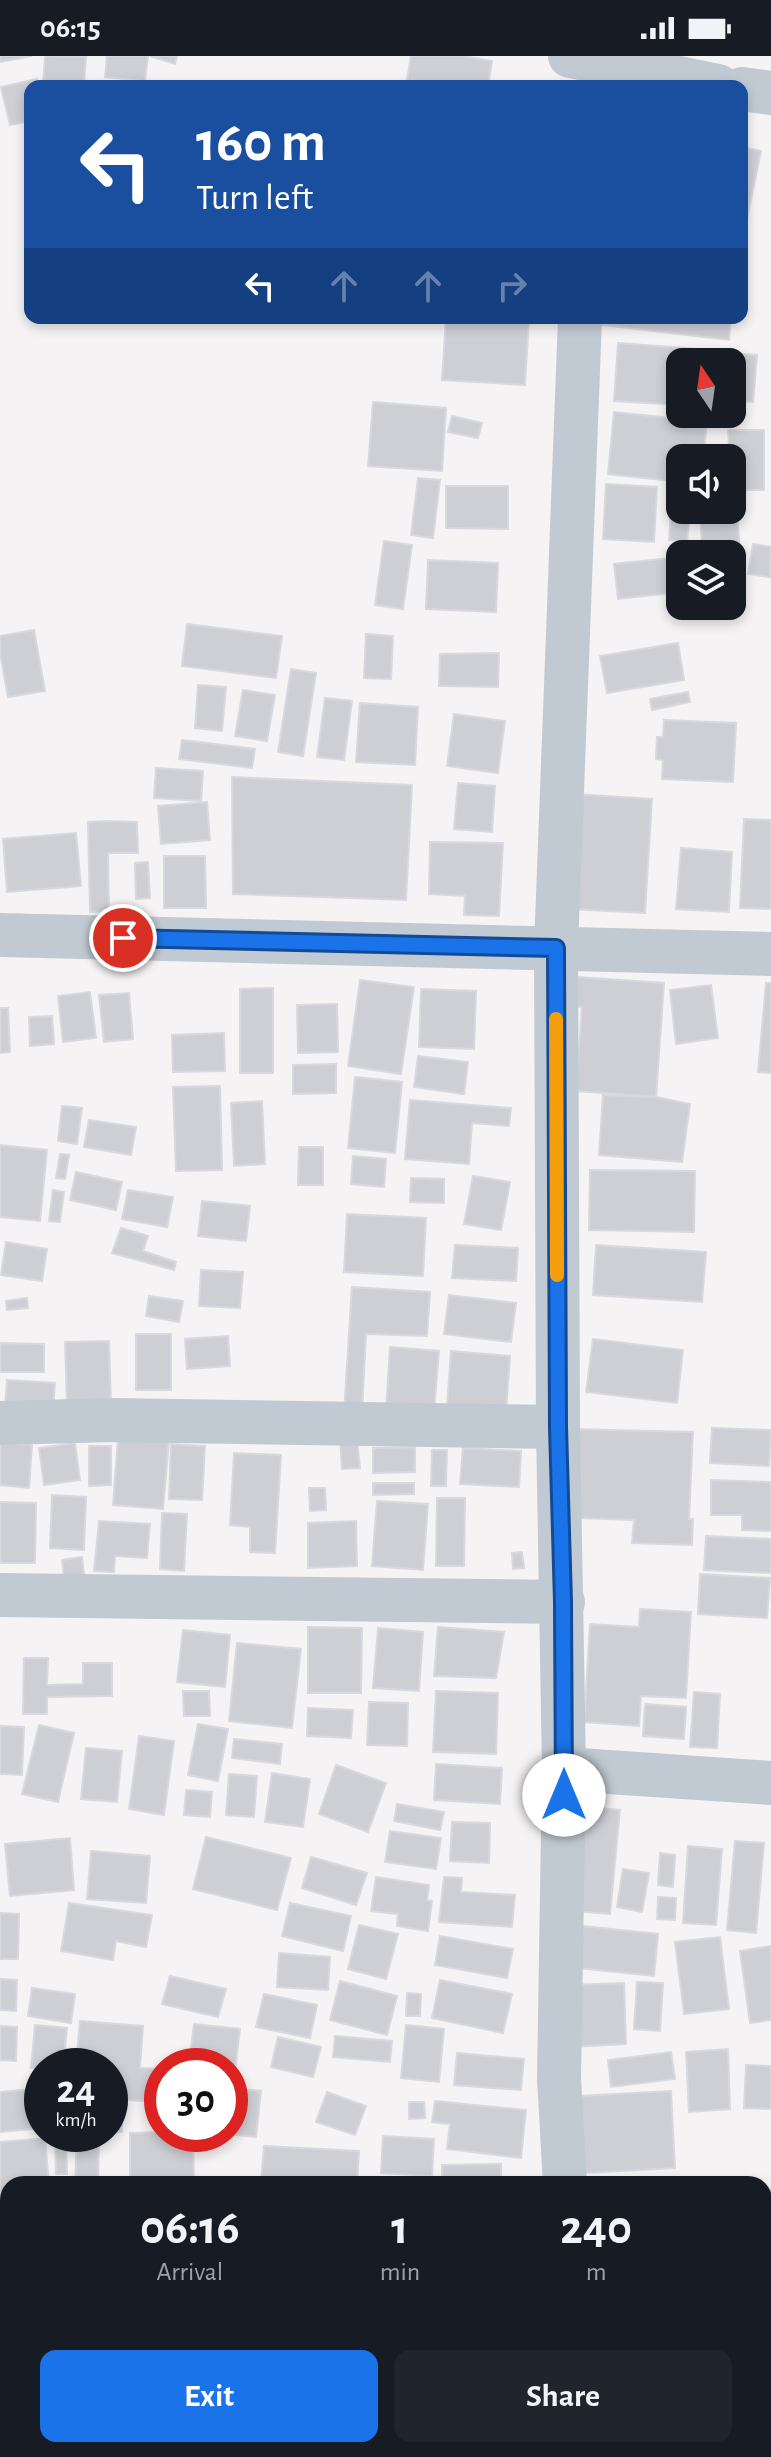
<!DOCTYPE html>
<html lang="en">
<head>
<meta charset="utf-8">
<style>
  :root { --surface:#171b24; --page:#20242c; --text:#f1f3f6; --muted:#9ea1a6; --accent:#1a73e8 }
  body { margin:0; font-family:"Alegreya Sans",sans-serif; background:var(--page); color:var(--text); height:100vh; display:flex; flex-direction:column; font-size:30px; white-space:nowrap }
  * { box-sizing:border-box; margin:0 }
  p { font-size:26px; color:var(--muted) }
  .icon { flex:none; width:44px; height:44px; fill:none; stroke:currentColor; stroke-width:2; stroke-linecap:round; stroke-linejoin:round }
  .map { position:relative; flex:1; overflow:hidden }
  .sheet { position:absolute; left:0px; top:2120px; width:772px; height:282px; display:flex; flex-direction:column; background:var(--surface); border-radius:24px 24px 0 0; box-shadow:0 4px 12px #0003 }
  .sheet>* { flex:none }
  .guide { position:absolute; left:24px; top:24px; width:724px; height:244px; border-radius:16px; box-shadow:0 4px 12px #0003; background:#1a4fa0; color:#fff; overflow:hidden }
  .needle { width:52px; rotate:347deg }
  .controls { position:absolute; left:666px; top:292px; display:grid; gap:16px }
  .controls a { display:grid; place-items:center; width:80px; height:80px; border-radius:16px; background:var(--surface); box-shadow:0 4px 12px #0003; font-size:40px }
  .speed { position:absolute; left:24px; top:1992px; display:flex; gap:16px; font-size:40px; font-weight:700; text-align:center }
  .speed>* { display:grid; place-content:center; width:104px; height:104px; border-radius:50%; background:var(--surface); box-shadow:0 4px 12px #0003; line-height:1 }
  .speed small { font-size:20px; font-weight:400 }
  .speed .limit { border:12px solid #d22; background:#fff; color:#111 }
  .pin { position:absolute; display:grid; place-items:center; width:68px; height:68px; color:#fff; margin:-34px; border:4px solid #fff; border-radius:50%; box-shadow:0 2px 8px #0007 }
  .me { position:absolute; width:88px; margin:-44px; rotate:0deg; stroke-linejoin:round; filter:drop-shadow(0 0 6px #0008) }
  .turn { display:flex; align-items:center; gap:28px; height:168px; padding:0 40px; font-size:36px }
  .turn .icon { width:104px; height:104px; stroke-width:2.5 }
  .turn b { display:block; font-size:56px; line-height:68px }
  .lanes { display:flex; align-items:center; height:76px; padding:0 40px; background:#0003; justify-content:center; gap:40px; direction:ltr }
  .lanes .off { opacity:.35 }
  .eta { display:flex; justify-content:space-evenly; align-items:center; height:136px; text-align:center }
  .eta b { font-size:48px; font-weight:700; line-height:56px }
  .cta { display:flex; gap:16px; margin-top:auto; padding:16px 40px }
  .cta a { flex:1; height:92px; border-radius:16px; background:var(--accent); color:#fff; font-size:32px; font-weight:700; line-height:92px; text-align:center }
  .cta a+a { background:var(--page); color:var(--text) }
  .status { display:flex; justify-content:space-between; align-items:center; height:56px; padding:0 40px; background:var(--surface); direction:ltr }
  .status svg { height:22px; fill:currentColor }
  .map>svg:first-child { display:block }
  .building { fill:#cdcfd5; stroke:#d7d9de; stroke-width:2 }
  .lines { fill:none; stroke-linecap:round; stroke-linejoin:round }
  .highway-casing { stroke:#7690ad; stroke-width:47 }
  .minor { stroke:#c1cad2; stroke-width:44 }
  .highway { stroke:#8ba5c1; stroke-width:44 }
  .route-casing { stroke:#114b97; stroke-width:20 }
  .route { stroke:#1a73e8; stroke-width:14 }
  .slow { stroke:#f59e0b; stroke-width:14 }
</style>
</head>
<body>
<div class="status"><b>06:15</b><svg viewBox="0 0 49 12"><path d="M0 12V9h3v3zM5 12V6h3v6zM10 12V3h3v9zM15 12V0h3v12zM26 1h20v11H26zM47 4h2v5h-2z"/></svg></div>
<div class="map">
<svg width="771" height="2401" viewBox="0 0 771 2401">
  <rect width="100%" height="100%" fill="#f5f3f3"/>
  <g class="building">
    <path d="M0,0H32L0,6Z"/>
    <path d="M45,0L86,1L84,29L43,27Z"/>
    <path d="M107,0H148L145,25L105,21Z"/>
    <path d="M150,0H177L175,8Z"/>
    <path d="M411,0H462L492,5L488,30H406Z"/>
    <path d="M37,23L39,30H30V65L10,69L1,31Z"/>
    <path d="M742,91L761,95L742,187Z"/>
    <path d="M446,262H529L525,329L442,324Z"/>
    <path d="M595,262H731L729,284L595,268Z"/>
    <path d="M618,287L697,293L696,306H680V349L614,345Z"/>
    <path d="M713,296L757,299L753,346L732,344V306H713Z"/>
    <path d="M373,346L446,352L442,415L368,410Z"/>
    <path d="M614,356L707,366L703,402H680V426L608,418Z"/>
    <path d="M452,360L482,367L478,382L448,376Z"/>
    <path d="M728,374H764V434H732Z"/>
    <path d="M418,422L440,424L433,482L411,479Z"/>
    <path d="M606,428L657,431L654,486L603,483Z"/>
    <path d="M446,430H508V473L446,472Z"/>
    <path d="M672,442H680V454H690L687,486L669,484Z"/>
    <path d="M737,457L741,508L732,509V498H703L700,460Z"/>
    <path d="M384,485L412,489L403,553L375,549Z"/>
    <path d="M753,488L771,491L770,521L748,518Z"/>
    <path d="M680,501V536L618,543L614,508Z"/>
    <path d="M428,504L498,507L496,556L426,553Z"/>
    <path d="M187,568L282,580L276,622L182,610Z"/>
    <path d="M34,574L45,635L8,641L0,597V580Z"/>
    <path d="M366,578L393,580L391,623L364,622Z"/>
    <path d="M678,587L684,624L607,637L600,600Z"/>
    <path d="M499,597L498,631L439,630L440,598Z"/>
    <path d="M291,613L316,617L303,700L278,696Z"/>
    <path d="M198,629L226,631L222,675L195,672Z"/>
    <path d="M243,634L275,639L267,685L235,680Z"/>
    <path d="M688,636L690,646L652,654L650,643Z"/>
    <path d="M325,642L352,645L344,704L317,701Z"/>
    <path d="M360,647L418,651L415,709L356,706Z"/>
    <path d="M454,658L505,665L498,717L447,710Z"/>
    <path d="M664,664L736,667L733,726L662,723L663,704L656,703L657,681H663Z"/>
    <path d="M182,684L255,693L252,712L179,703Z"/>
    <path d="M156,712L203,715L201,745L154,742Z"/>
    <path d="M232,721L412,729L406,844L233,838Z"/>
    <path d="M458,727L495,730L492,776L454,773Z"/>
    <path d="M575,738L652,743L645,857L568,853Z"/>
    <path d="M207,746L210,784L161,788L158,750Z"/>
    <path d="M744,763L771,764V853L740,852Z"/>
    <path d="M106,765L137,766L138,797H108L109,855L90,856L88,766Z"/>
    <path d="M76,777L81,830L7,836L3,783Z"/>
    <path d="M430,786L503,787L499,860L464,859L465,840L429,838Z"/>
    <path d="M681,792L732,796L729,856L676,853Z"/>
    <path d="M164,800H205L206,852H164Z"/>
    <path d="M148,806L150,842L136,843L135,807Z"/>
    <path d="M563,920L664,927L656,1041L576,1035L582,951L561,949Z"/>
    <path d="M360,924L414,931L401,1018L348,1010Z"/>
    <path d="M766,927H771V1017L758,1016Z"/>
    <path d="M711,929L718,982L676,988L670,934Z"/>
    <path d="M273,932V1017H240V933Z"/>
    <path d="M421,933L476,935L474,993L419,991Z"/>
    <path d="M90,936L96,982L63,986L58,940Z"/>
    <path d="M129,937L133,983L104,986L99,939Z"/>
    <path d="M337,948L338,996L298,997L297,949Z"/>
    <path d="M0,952H8L10,996L0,997Z"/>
    <path d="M52,960L54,988L30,990L29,961Z"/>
    <path d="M224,977L225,1015L173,1016L172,979Z"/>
    <path d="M418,1000L468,1006L464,1038L414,1031Z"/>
    <path d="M336,1008V1037L293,1038V1009Z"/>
    <path d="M355,1021L402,1026L395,1097L348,1092Z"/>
    <path d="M220,1030L222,1114L176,1115L173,1031Z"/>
    <path d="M603,1039L656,1041L690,1048L682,1106L599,1099Z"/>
    <path d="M410,1044L511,1052L509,1070L472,1067L469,1108L405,1103Z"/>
    <path d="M262,1045L265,1108L234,1110L231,1047Z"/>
    <path d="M62,1050L82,1052L77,1088L58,1085Z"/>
    <path d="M89,1064L136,1071L131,1099L84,1091Z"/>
    <path d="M0,1089L47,1094L40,1165L0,1161Z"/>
    <path d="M299,1091H323V1129H298Z"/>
    <path d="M60,1098L69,1099L65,1123L56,1122Z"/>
    <path d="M353,1100L386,1103L384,1131L351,1128Z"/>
    <path d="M590,1114L695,1115L694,1176L589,1174Z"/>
    <path d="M76,1116L122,1126L116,1154L70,1144Z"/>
    <path d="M473,1120L510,1126L501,1174L464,1168Z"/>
    <path d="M411,1122L444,1123V1147L410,1146Z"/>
    <path d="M53,1134L64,1136L60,1166L49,1165Z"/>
    <path d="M128,1134L173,1141L167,1171L122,1163Z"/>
    <path d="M202,1145L250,1150L246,1185L198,1180Z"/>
    <path d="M347,1158L426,1162L423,1220L344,1216Z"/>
    <path d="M121,1172L148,1180L143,1195L176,1206L174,1214L112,1197Z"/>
    <path d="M6,1186L47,1193L42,1225L1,1219Z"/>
    <path d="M455,1189L518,1192L516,1225L452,1222Z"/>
    <path d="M596,1189L706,1196L702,1246L593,1239Z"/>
    <path d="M201,1214L243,1216L240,1252L199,1250Z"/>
    <path d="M352,1231L430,1236L427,1280L366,1278L362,1356H344Z"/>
    <path d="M449,1239L516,1247L511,1286L444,1278Z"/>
    <path d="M149,1240L183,1245L179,1266L146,1260Z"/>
    <path d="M27,1242L28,1252L7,1254L6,1245Z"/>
    <rect x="136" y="1278" width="35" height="56"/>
    <path d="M228,1280L230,1310L187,1313L185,1283Z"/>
    <path d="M593,1283L683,1294L677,1347L586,1336Z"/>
    <path d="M109,1285L111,1347L67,1348L65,1286Z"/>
    <path d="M0,1287L44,1288V1316H0Z"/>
    <path d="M390,1291L439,1295L434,1356L386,1353Z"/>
    <path d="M451,1295L510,1300L506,1356L447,1351Z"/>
    <path d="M7,1324L55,1327L53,1353L5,1351Z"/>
    <path d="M712,1372L771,1374L769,1410L710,1407Z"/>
    <path d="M568,1373L693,1376L689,1463H693L692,1489L632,1487L634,1464L580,1462Z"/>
    <path d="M118,1381L169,1384L163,1453L113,1449Z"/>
    <path d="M357,1383L360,1412L342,1413L340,1384Z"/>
    <path d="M0,1387L32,1389L29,1432L0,1429Z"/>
    <path d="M75,1387L80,1424L44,1429L39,1392Z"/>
    <path d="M171,1388L205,1390L202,1444L169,1443Z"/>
    <path d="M89,1390H111V1429L89,1430Z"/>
    <path d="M415,1391V1416L373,1417V1392Z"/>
    <path d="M463,1392L521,1395L519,1431L460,1428Z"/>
    <path d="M432,1394H447L446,1430H431Z"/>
    <path d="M234,1397L281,1399L275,1497L250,1496V1471L230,1469Z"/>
    <path d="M711,1424L771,1426V1475L742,1474V1459H711Z"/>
    <path d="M373,1427H414V1438L373,1439Z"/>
    <path d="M309,1432H325L326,1454L310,1455Z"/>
    <path d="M52,1439L86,1441L84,1494L50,1492Z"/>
    <path d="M437,1442H465L464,1510H436Z"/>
    <path d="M377,1445L428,1448L423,1514L372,1510Z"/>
    <path d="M0,1446L36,1447L35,1507H0Z"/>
    <path d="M162,1457L187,1458L184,1515L160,1513Z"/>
    <path d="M99,1465L150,1468L147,1502L115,1500L114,1516L94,1515Z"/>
    <path d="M356,1465L357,1510L308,1512V1467Z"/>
    <path d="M706,1480L771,1483V1517L704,1514Z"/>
    <path d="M522,1496L524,1512L513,1513L512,1497Z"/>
    <path d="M82,1501L84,1519L64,1522L62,1504Z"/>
    <path d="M700,1518L770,1522L767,1562L698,1558Z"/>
    <path d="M640,1553L691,1556L686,1642L641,1640L639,1670L584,1666L590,1568L639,1571Z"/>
    <path d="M308,1571L362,1572L361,1637H308Z"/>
    <path d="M438,1571L504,1576L496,1622L434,1620Z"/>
    <path d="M378,1572L423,1576L419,1635L373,1632Z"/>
    <path d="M183,1574L230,1579L225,1631L177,1626Z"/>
    <path d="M237,1587L301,1593L292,1672L229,1665Z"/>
    <path d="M24,1602H48L47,1629L83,1628V1607H112V1640L47,1641V1658H23Z"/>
    <path d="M183,1635H209L210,1660H184Z"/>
    <path d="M436,1635L498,1637L496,1698L433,1696Z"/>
    <path d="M694,1636L720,1638L717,1692L690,1691Z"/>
    <path d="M369,1646L408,1647L407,1690L367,1689Z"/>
    <path d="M645,1648L686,1651L684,1683L643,1680Z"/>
    <path d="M308,1652L353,1654L351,1682L307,1680Z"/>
    <path d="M198,1668L228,1673L218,1725L188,1719Z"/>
    <path d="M39,1669L74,1677L58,1746L22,1738Z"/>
    <path d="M0,1670L24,1671L22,1719L0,1718Z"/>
    <path d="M139,1680L174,1685L164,1759L129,1753Z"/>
    <path d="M234,1683L282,1688L280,1708L232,1702Z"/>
    <path d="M86,1692L122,1695L117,1746L81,1743Z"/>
    <path d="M436,1708L502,1712L500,1748L434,1744Z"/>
    <path d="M336,1709L386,1727L368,1776L319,1758Z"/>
    <path d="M272,1717L310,1723L303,1771L265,1766Z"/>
    <path d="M229,1718L257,1720L254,1761L226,1759Z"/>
    <path d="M186,1734L212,1736L210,1761L184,1759Z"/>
    <path d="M397,1748L444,1756L440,1774L394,1765Z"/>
    <path d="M584,1751L620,1754L610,1858L574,1855Z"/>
    <path d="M452,1766L490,1767L489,1807L450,1805Z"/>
    <path d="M390,1775L441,1782L436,1813L385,1806Z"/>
    <path d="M206,1781L291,1802L277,1854L193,1833Z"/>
    <path d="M70,1782L74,1834L10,1840L5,1788Z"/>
    <path d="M735,1785L764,1787L756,1877L727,1874Z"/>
    <path d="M688,1790L722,1793L716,1869L683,1867Z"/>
    <path d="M91,1795L150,1800L146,1847L87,1843Z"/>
    <path d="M660,1797L675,1799L673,1831L658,1829Z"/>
    <path d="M311,1801L367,1817L356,1849L302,1832Z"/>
    <path d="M623,1813L649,1817L642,1856L617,1851Z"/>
    <path d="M376,1821L429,1829L427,1844L432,1845L428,1875L397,1870L398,1858L371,1855Z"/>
    <path d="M444,1821L462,1822L461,1836L515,1839L512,1871L439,1866Z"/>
    <path d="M658,1841L676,1842L675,1864L657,1863Z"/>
    <path d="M69,1847L152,1859L146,1891L116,1885L113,1904L61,1895Z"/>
    <path d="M290,1847L351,1860L343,1895L282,1880Z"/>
    <path d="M0,1857L19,1858L18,1903H0Z"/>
    <path d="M359,1869L398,1878L386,1923L348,1913Z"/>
    <path d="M583,1870L658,1878L654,1920L578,1912Z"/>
    <path d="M440,1880L513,1893L507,1922L435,1909Z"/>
    <path d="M720,1881L729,1953L684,1958L675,1886Z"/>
    <path d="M771,1890V1964L750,1967L740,1895Z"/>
    <path d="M279,1897L330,1901L328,1934L277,1931Z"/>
    <path d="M170,1920L226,1933L218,1961L162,1948Z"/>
    <path d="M0,1923L17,1924L16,1955L0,1954Z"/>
    <path d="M440,1924L512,1938L503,1977L432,1962Z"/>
    <path d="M340,1925L397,1940L387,1979L330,1964Z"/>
    <path d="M637,1926L663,1927L660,1975L634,1973Z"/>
    <path d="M624,1927L626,1988L570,1991L568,1929Z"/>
    <path d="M32,1932L75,1938L71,1967L28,1960Z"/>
    <path d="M407,1937L421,1938L420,1960H406Z"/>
    <path d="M264,1938L317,1949L310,1982L256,1971Z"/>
    <path d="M80,1965L143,1970L140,2012L161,2013L158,2046L110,2043V2010H76Z"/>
    <path d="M194,1968L240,1973L235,2014L230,2013V2010L189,2008Z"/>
    <path d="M35,1969L67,1972L63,2010L31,2012Z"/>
    <path d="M406,1969L444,1973L439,2026L401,2022Z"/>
    <path d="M0,1970L17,1971L16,2005L0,2004Z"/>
    <path d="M335,1980L392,1985L390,2006L333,2001Z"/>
    <path d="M278,1981L321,1991L313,2021L271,2011Z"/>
    <path d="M728,1993L730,2053L689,2056L686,1996Z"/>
    <path d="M671,1996L675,2023L611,2031L608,2004Z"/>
    <path d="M457,1997L524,2003L521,2034L454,2029Z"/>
    <path d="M746,2009L771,2010V2053L744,2052Z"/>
    <path d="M42,2032V2072L0,2076V2036Z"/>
    <path d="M230,2032L261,2035L256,2081L226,2078H230Z"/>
    <path d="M671,2035L675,2112L583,2117L579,2040Z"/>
    <path d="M327,2036L366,2050L355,2079L316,2066Z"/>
    <path d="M435,2045L526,2054L521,2102L447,2093L450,2068L432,2066Z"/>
    <path d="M409,2046H424L425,2062L409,2063Z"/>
    <path d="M110,2056L122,2057V2076H110Z"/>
    <path d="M162,2076L193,2078L194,2128H130V2077Z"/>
    <path d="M77,2078H99L98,2128H75Z"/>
    <path d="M383,2080L434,2083L432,2120L381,2117Z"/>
    <path d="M45,2082L49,2128H8V2185H0V2086Z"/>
    <path d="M55,2083H66L67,2118H56Z"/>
    <path d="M264,2090L359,2095L357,2128H261Z"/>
    <path d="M501,2108V2128H442V2109Z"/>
    <path d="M379,2125L413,2126V2128H378Z"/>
    <path d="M764,2134H771V2153L764,2201Z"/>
    <path d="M0,2312L8,2343V2352L0,2354Z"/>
    <path d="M8,2365V2392L3,2393L0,2367Z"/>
    <path d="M181,2394H242V2401H180Z"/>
    <path d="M588,2394H659L658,2401H588Z"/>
    <path d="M665,2394H706L705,2401H664Z"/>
    <path d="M717,2394H763V2398Z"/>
  </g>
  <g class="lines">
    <defs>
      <g id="highway">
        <path d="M0,2255L8,2253"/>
        <path d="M764,2296H771"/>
      </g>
    </defs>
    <use href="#highway" class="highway-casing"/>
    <g class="minor">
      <path d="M570,0L718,30"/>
      <path d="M742,33L771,37"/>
      <path d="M0,879L771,898"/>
      <path d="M0,1367L114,1364L558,1371"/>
      <path d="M0,1539L563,1546"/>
      <path d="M564,1713L771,1727"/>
      <path d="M565,2128L559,2022L564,1713L558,1371L556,892L580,262"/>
      <path d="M153,2401L154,2394"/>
      <path d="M569,2401V2394"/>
    </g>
    <use href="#highway" class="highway"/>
  </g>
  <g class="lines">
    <defs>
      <path id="route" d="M123,882L556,892L558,1371L563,1546L564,1739"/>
    </defs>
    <use href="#route" class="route-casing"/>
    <use href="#route" class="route"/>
    <path class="slow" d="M556,963L557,1219"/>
  </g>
</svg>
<div class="controls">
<a><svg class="needle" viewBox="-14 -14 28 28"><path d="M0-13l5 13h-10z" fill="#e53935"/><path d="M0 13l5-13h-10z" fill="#9ea1a6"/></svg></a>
<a><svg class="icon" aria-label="sound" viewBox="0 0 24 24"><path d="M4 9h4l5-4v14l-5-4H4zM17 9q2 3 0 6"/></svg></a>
<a><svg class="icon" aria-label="layers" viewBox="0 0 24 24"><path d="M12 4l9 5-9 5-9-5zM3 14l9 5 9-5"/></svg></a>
</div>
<div class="speed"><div>24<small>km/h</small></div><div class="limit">30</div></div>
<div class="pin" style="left:123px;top:882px;background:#d93025"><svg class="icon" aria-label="arrive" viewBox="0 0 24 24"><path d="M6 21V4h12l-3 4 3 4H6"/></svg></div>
<svg class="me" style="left:564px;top:1739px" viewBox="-20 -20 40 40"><circle r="19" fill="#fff"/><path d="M0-13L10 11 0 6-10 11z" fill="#1a73e8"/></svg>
<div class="guide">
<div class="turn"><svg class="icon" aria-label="left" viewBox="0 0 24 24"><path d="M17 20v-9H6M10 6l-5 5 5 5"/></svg><div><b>160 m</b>Turn left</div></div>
<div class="lanes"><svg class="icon" aria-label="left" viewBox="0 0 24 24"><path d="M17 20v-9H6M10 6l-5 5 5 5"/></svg><svg class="icon off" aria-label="ahead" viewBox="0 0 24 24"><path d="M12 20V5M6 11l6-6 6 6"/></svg><svg class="icon off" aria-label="ahead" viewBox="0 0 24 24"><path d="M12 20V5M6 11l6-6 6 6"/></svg><svg class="icon off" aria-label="right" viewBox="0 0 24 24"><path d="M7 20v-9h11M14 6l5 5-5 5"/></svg></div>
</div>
<section class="sheet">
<div class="eta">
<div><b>06:16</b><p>Arrival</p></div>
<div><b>1</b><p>min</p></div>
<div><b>240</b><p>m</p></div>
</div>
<div class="cta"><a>Exit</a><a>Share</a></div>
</section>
</div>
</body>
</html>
